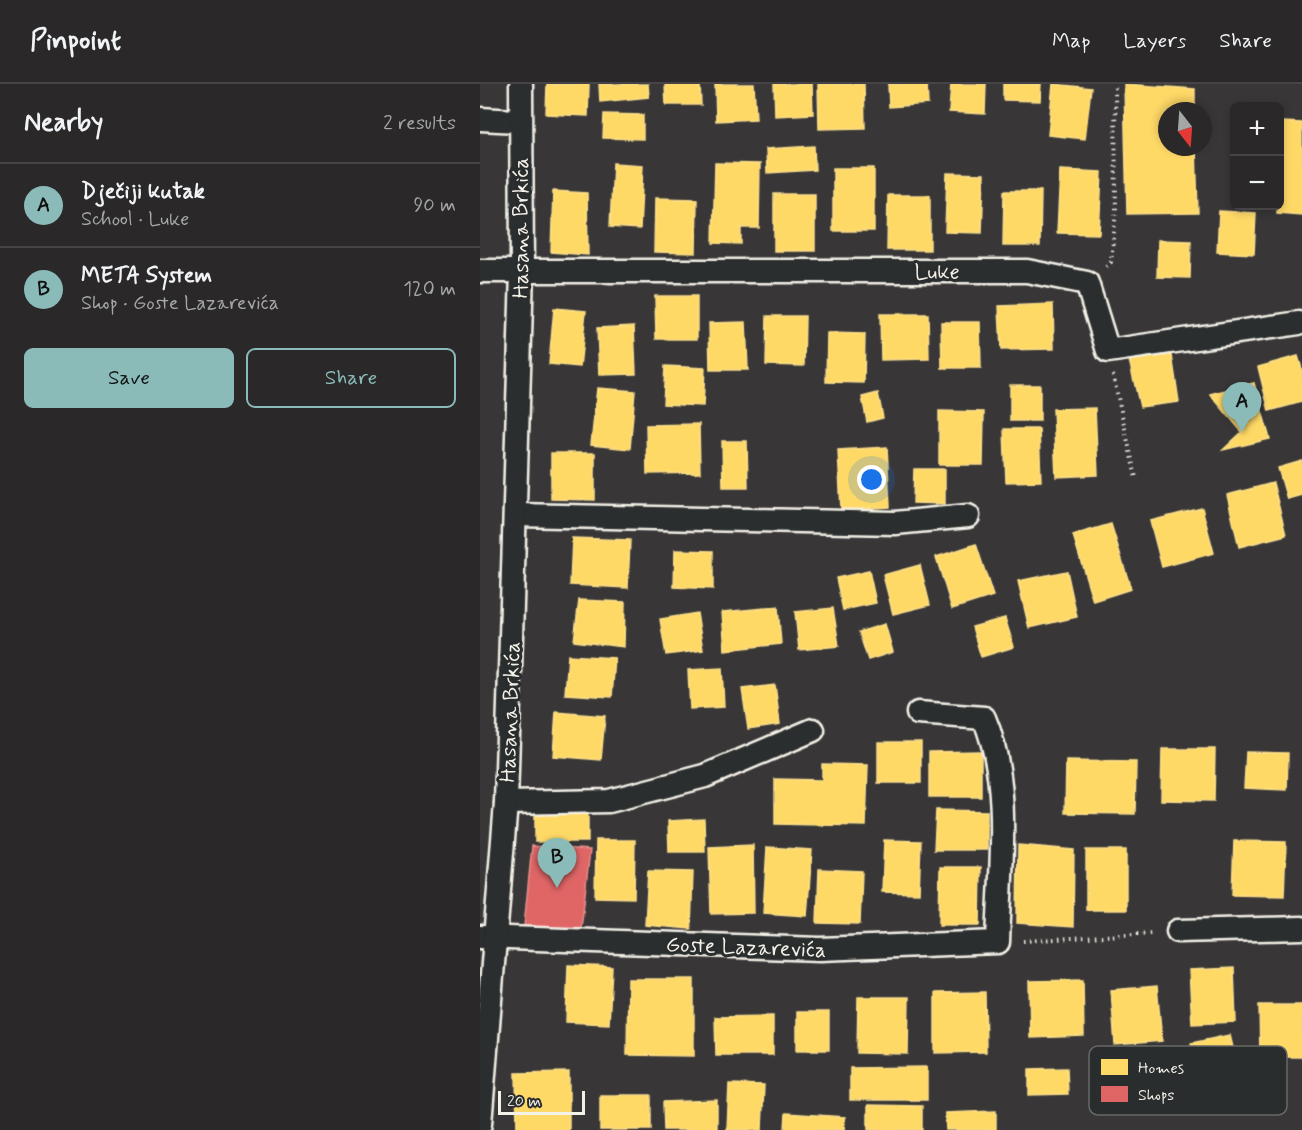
<!DOCTYPE html>
<html lang="en">
<head>
<meta charset="utf-8">
<style>
  body { margin:0; font-family:Mynerve,sans-serif; background:#363435; color:#f1f3f6 }
  .controls { position:absolute; right:18px; top:18px; display:grid; overflow:hidden; border-radius:9px; box-shadow:0 3px 9px #0003 }
  .controls button { width:54px; height:54px; display:grid; place-items:center; padding:0; border:0; border-bottom:2px solid #464446; background:#2a2829; color:#f1f3f6; font:30px sans-serif }
  .compass { position:absolute; left:678px; top:18px; width:54px; height:54px; border-radius:50%; background:#2a2829; box-shadow:0 3px 9px #0003; rotate:163deg }
  .scale { position:absolute; left:18px; bottom:15px; width:87px; box-sizing:border-box; padding-left:6px; border:3px solid #f4f1e8; border-top:0; font-size:16px; line-height:21px; white-space:nowrap; color:#f4f1e8; -webkit-text-stroke:4px #2a2d2e; paint-order:stroke }
  .you { position:absolute; left:392px; top:396px; width:21px; height:21px; margin:-15px; border:4px solid #fff; border-radius:50%; background:#1a73e8; box-shadow:0 0 0 9px #1a73e833 }
  .badge { display:grid; place-items:center; width:39px; height:39px; border-radius:50%; background:#8bbbb9; color:#111; font-size:20px; font-weight:700 }
  .pin { position:absolute; translate:-50% -50px; filter:drop-shadow(0 2px 3px #0008) }
  .pin::after { content:''; position:absolute; top:32px; width:21px; height:18px; background:inherit; clip-path:polygon(0 0,100% 0,50% 100%) }
  .list { margin:0; padding:0; list-style:none }
  h2 { display:flex; justify-content:space-between; align-items:center; height:78px; margin:0; padding:0 24px; font-size:26px }
  h2 small { font-size:20px; font-weight:400; color:#a5a6a8 }
  .list li { display:grid; grid-template-columns:39px 1fr auto; gap:18px; align-items:center; box-sizing:border-box; height:84px; padding:0 24px; border-top:2px solid #464446 }
  .list b { display:block; font-size:22px; white-space:nowrap }
  .list p { margin:0; font-size:20px; white-space:nowrap; color:#a5a6a8 }
  .list em { font-size:20px; font-style:normal; color:#a5a6a8 }
  .actions { display:flex; gap:12px; padding:18px 24px }
  .actions a { flex:1; padding:14px 0; border:2px solid #8bbbb9; border-radius:9px; text-align:center; font-size:21px; color:#8bbbb9 }
  .actions .main { background:#8bbbb9; color:#111 }
  .map { position:relative; flex:none; width:822px; height:1046px; overflow:hidden }
  header { display:flex; align-items:center; gap:36px; box-sizing:border-box; height:84px; padding:0 30px; background:#2a2829; border-bottom:2px solid #464446 }
  header strong { font-size:28px }
  nav { display:flex; gap:33px; margin-inline-start:auto; font-size:21px }
  main { display:flex }
  aside { flex:1; background:#2a2829 }
  .map>svg:first-child { display:block }
  .homes { fill:#ffd966; stroke:#fce08d; stroke-width:1.5 }
  .shops { fill:#e06666; stroke:#e6908d; stroke-width:1.5 }
  .lines { fill:none; stroke-linecap:round; stroke-linejoin:round }
  .minor-casing { stroke:#f4f1e8; stroke-width:27 }
  .path { stroke:#f4f1e8; stroke-width:4; stroke-dasharray:1.5 4.5; stroke-linecap:butt }
  .minor { stroke:#2a2d2e; stroke-width:22 }
  .labels { text-anchor:middle; stroke-width:6; stroke-linejoin:round; paint-order:stroke }
  .street-label { font-size:22px; fill:#f4f1e8; stroke:#2a2d2e }
  .key { fill:#2a2d2e; stroke:#676866; stroke-width:1.5 }
  .key-label { font-size:16px; fill:#f4f1e8 }
</style>
</head>
<body>
<header>
<strong>Pinpoint</strong>
<nav><a>Map</a><a>Layers</a><a>Share</a></nav>
</header>
<main>
<aside>
<h2>Nearby<small>2 results</small></h2>
<ul class="list">
<li><span class="badge">A</span><div><b>Dječiji kutak</b><p>School · Luke</p></div><em>90 m</em></li>
<li><span class="badge">B</span><div><b>META System</b><p>Shop · Goste Lazarevića</p></div><em>120 m</em></li>
</ul>
<div class="actions"><a class="main">Save</a><a>Share</a></div>
</aside>
<div class="map">
<svg width="822" height="1046" viewBox="0 0 822 1046">
  <rect width="100%" height="100%" fill="#383637"/>
  <filter id="ink" filterUnits="userSpaceOnUse"><feTurbulence type="fractalNoise" baseFrequency=".0167" numOctaves="2"/><feDisplacementMap in="SourceGraphic" scale="12" xChannelSelector="R" yChannelSelector="G"/><feConvolveMatrix kernelMatrix="1 2 1 2 8 2 1 2 1" color-interpolation-filters="sRGB"/></filter>
  <g filter="url(#ink)">
    <g class="homes">
      <polygon points="67,0 109,0 108,32 66,30"/>
      <polygon points="119,0 168,0 169,13 120,18"/>
      <polygon points="185,0 220,0 221,21 186,21"/>
      <polygon points="235,0 274,0 276,35 236,37"/>
      <polygon points="294,0 332,0 333,30 295,32"/>
      <polygon points="338,0 384,0 385,44 339,45"/>
      <polygon points="408,0 447,0 448,20 409,23"/>
      <polygon points="471,0 506,0 505,30 469,28"/>
      <polygon points="523,0 561,0 560,17 523,16"/>
      <polygon points="573,0 611,4 605,55 568,51"/>
      <polygon points="644,0 715,5 715,27 687,27 687,63 716,63 718,129 647,130"/>
      <polygon points="124,30 163,31 163,55 123,54"/>
      <polygon points="802,38 822,39 822,131 797,129"/>
      <polygon points="334,62 335,86 287,89 286,65"/>
      <polygon points="133,79 163,81 160,145 130,143"/>
      <polygon points="235,79 280,80 279,144 261,144 261,160 233,159"/>
      <rect x="353" y="84" width="41" height="63"/>
      <polygon points="580,86 622,88 619,150 577,149"/>
      <polygon points="467,89 504,90 502,149 465,148"/>
      <polygon points="73,107 107,109 108,171 71,168"/>
      <polygon points="524,107 561,107 560,162 523,162"/>
      <rect x="294" y="110" width="41" height="57"/>
      <polygon points="408,111 450,111 450,166 407,166"/>
      <polygon points="175,114 217,115 216,169 174,168"/>
      <polygon points="739,127 776,129 774,170 737,168"/>
      <polygon points="678,156 711,157 710,194 677,193"/>
      <polygon points="175,212 217,212 217,255 176,255"/>
      <polygon points="573,220 574,265 521,266 519,222"/>
      <polygon points="74,224 106,227 100,283 69,280"/>
      <polygon points="400,230 448,230 449,275 401,276"/>
      <polygon points="287,232 325,232 324,282 286,281"/>
      <polygon points="266,238 268,286 230,286 229,239"/>
      <polygon points="461,238 500,238 501,284 462,284"/>
      <polygon points="154,242 156,290 119,291 117,244"/>
      <polygon points="347,249 385,250 384,299 346,298"/>
      <polygon points="692,271 699,318 660,323 649,276"/>
      <polygon points="818,272 822,285 822,318 789,327 778,283"/>
      <polygon points="185,282 225,284 223,322 183,320"/>
      <polygon points="774,299 790,355 743,366 762,348 730,310"/>
      <rect x="530" y="301" width="30" height="36"/>
      <polygon points="117,304 155,307 150,365 111,361"/>
      <polygon points="398,309 403,334 387,338 382,313"/>
      <polygon points="615,324 618,391 576,393 573,325"/>
      <polygon points="459,327 504,328 503,381 459,381"/>
      <polygon points="219,340 220,389 167,390 166,341"/>
      <polygon points="524,345 559,345 561,397 526,398"/>
      <polygon points="242,357 267,357 268,403 243,403"/>
      <polygon points="407,363 410,423 361,426 358,366"/>
      <polygon points="71,369 115,369 115,416 71,415"/>
      <polygon points="822,377 822,411 807,415 798,384"/>
      <polygon points="434,385 465,385 465,420 433,419"/>
      <polygon points="793,399 806,451 759,463 747,411"/>
      <polygon points="722,424 734,469 682,483 670,437"/>
      <polygon points="631,440 651,505 613,517 593,451"/>
      <polygon points="92,454 150,456 148,504 90,501"/>
      <polygon points="496,460 513,512 472,525 456,473"/>
      <polygon points="195,466 233,467 233,505 194,503"/>
      <polygon points="440,481 450,521 413,530 403,491"/>
      <polygon points="389,487 396,519 363,526 356,494"/>
      <polygon points="587,487 597,533 549,544 538,497"/>
      <polygon points="99,516 145,518 144,563 94,557"/>
      <polygon points="298,523 301,560 245,566 242,528"/>
      <polygon points="353,524 359,562 319,566 315,528"/>
      <polygon points="217,529 223,566 186,571 180,535"/>
      <polygon points="525,534 534,563 501,573 492,543"/>
      <polygon points="405,540 413,568 388,576 379,548"/>
      <polygon points="88,571 135,574 132,613 85,610"/>
      <polygon points="242,584 244,623 210,625 208,586"/>
      <polygon points="295,601 300,640 268,645 262,605"/>
      <polygon points="76,628 125,632 121,676 73,672"/>
      <rect x="398" y="658" width="43" height="41"/>
      <polygon points="682,665 735,665 734,717 681,716"/>
      <polygon points="501,667 501,713 449,713 449,668"/>
      <polygon points="766,668 808,669 807,706 764,704"/>
      <polygon points="586,677 656,678 655,730 585,729"/>
      <polygon points="342,680 388,681 386,742 295,740 295,695 342,696"/>
      <polygon points="456,726 507,727 507,766 454,766"/>
      <rect x="55" y="729" width="53" height="29"/>
      <polygon points="224,735 225,768 189,768 188,737"/>
      <polygon points="116,756 155,756 154,814 115,813"/>
      <polygon points="404,756 441,757 439,809 402,808"/>
      <polygon points="754,757 806,758 804,812 752,811"/>
      <polygon points="273,761 274,829 231,830 229,763"/>
      <polygon points="538,761 594,766 593,843 537,839"/>
      <polygon points="287,763 332,766 327,832 283,829"/>
      <rect x="606" y="766" width="40" height="60"/>
      <polygon points="460,783 501,783 500,841 459,841"/>
      <polygon points="339,785 382,787 380,840 337,839"/>
      <polygon points="168,787 213,788 211,845 165,841"/>
      <polygon points="88,881 132,883 129,940 86,938"/>
      <polygon points="754,884 756,938 712,940 709,886"/>
      <polygon points="148,895 214,895 214,972 147,971"/>
      <polygon points="603,896 604,952 550,954 549,897"/>
      <polygon points="677,902 682,957 635,961 631,906"/>
      <polygon points="505,908 506,968 455,969 455,909"/>
      <polygon points="378,913 429,913 428,970 377,969"/>
      <polygon points="779,921 822,921 822,973 780,973"/>
      <rect x="317" y="928" width="32" height="38"/>
      <polygon points="293,932 293,971 236,971 235,933"/>
      <polygon points="750,951 759,989 719,998 711,959"/>
      <polygon points="447,983 447,1016 370,1016 370,984"/>
      <polygon points="587,984 588,1010 549,1011 549,985"/>
      <polygon points="89,988 89,1046 37,1046 36,989"/>
      <polygon points="249,1000 284,1001 282,1046 247,1046"/>
      <rect x="120" y="1011" width="51" height="35"/>
      <polygon points="237,1016 237,1046 184,1046 183,1018"/>
      <polygon points="388,1021 442,1022 442,1046 388,1046"/>
      <polygon points="516,1027 516,1046 466,1046 465,1029"/>
      <polygon points="306,1029 365,1033 364,1046 305,1046"/>
    </g>
    <polygon class="shops" points="52,762 110,766 101,845 44,842"/>
    <g class="lines">
      <defs>
        <g id="minor">
          <polyline points="0,35 39,37"/>
          <polyline points="0,187 547,187 607,199 628,267 819,239"/>
          <polyline points="36,431 415,439 488,432"/>
          <polyline points="26,719 129,717 225,692 333,646"/>
          <polyline points="698,847 822,844"/>
          <path d="M 0,853 L 340,865 L 518,858 C 520,788 532,699 504,634 L 438,629"/>
          <polyline points="0,1040 26,719 42,187 41,0"/>
        </g>
      </defs>
      <use href="#minor" class="minor-casing"/>
      <g class="path">
        <polyline points="626,183 631,178 636,127 635,0"/>
        <polyline points="633,291 656,394"/>
        <polyline points="543,857 673,849"/>
      </g>
      <use href="#minor" class="minor"/>
    </g>
  </g>
  <g class="labels">
    <g class="street-label">
      <text transform="translate(40 144) rotate(-90)" y="8">Hasana Brkića</text>
      <text x="457" y="195">Luke</text>
      <text transform="translate(29 628) rotate(-88)" y="8">Hasana Brkića</text>
      <text transform="translate(266 862) rotate(2)" y="8">Goste Lazarevića</text>
    </g>
  </g>
  <rect x="609" y="962" width="198" height="69" rx="9" class="key"/>
  <rect x="621" y="975" width="27" height="16" fill="#ffd966"/>
  <rect x="621" y="1002" width="27" height="16" fill="#e06666"/>
  <g class="key-label">
    <text x="658" y="989">Homes</text>
    <text x="658" y="1016">Shops</text>
  </g>
</svg>
<div class="controls">
<button>+</button>
<button>−</button>
</div>
<svg class="compass" viewBox="-18 -18 36 36"><path d="M0-13l5 13h-10z" fill="#e53935"/><path d="M0 13l5-13h-10z" fill="#a5a6a8"/></svg>
<div class="scale">20 m</div>
<div class="you"></div>
<div class="pin badge" style="left:762px;top:348px">A</div>
<div class="pin badge" style="left:77px;top:804px">B</div>
</div>
</main>
</body>
</html>
